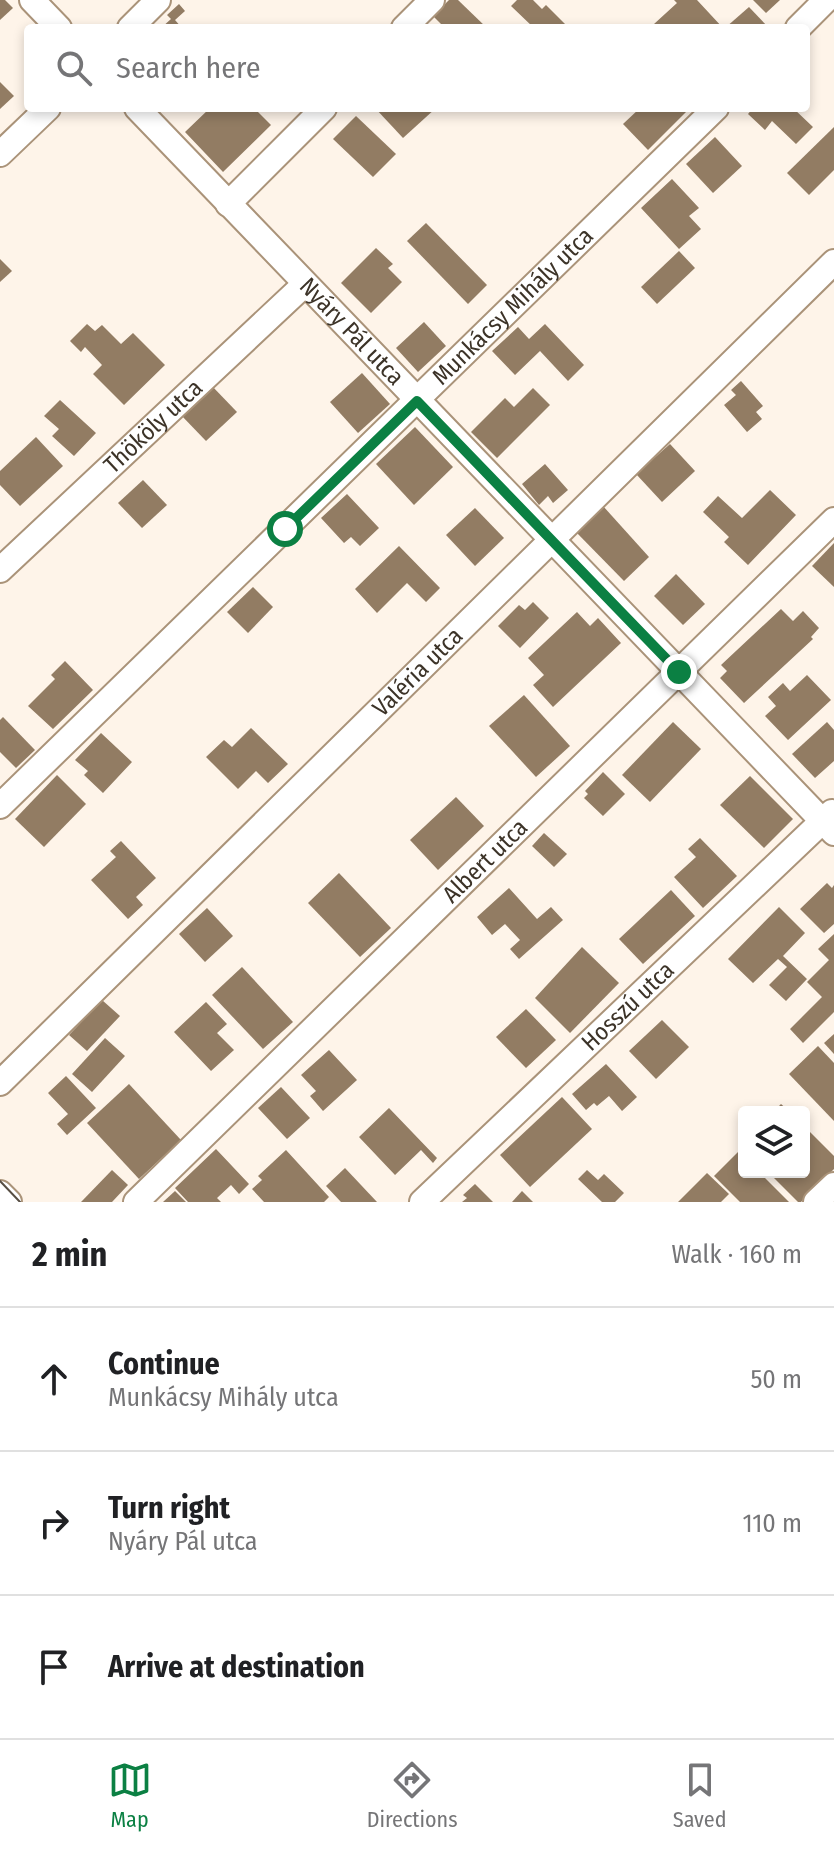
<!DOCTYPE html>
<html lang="en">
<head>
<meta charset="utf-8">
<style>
  body { margin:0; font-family:"Fira Sans Condensed",sans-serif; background:#f2f2f2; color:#202124 }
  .controls { position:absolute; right:24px; bottom:24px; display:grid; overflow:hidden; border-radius:8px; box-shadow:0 4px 12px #0003 }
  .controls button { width:72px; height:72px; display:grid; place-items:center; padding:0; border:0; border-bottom:2px solid #e0e0e0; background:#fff; color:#202124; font:40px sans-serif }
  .stop { position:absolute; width:24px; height:24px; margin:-18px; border:6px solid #0b8043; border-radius:50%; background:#fff }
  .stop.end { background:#0b8043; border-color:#fff; box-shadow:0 2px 8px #0008 }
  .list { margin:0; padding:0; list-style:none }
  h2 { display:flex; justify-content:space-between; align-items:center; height:104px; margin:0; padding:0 32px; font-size:34px }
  h2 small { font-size:26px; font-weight:400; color:#757577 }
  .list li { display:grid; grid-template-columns:52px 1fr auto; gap:24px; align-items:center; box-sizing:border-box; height:144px; padding:0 32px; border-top:2px solid #e0e0e0 }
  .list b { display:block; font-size:30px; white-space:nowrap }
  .list p { margin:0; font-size:26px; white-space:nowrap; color:#757577 }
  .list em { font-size:26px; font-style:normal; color:#757577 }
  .icon { flex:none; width:44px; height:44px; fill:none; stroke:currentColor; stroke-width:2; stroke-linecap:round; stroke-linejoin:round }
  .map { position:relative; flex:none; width:834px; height:1202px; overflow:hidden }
  .search { position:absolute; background:#fff; box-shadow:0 4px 12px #0003; left:24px; right:24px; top:24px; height:88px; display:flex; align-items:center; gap:20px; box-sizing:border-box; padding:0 28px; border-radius:8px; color:#757577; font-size:30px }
  .sheet { height:536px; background:#fff }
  nav { display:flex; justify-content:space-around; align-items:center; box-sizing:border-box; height:112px; border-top:2px solid #e0e0e0; background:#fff; font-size:22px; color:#757577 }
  nav a { display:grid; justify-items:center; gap:4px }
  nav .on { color:#0b8043 }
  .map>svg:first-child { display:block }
  .building { fill:#927c63 }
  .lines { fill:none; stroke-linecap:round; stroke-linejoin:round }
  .minor-casing { stroke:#aa9379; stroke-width:28 }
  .minor { stroke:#fff; stroke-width:24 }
  .tram { stroke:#574e43; stroke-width:2 }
  .route { stroke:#0b8043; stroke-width:10 }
  .labels { text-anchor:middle; stroke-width:6; stroke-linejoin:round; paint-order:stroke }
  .street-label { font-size:24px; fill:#3c3328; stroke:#fff }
</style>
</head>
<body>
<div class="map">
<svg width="834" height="1202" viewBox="0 0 834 1202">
  <rect width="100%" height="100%" fill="#fef4e9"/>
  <g class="building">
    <polygon points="0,0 5,0 13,8 0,20"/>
    <polygon points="449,0 458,0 487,28 445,28 433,16"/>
    <polygon points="517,0 533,0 542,9 546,5 569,28 534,28 511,6"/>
    <polygon points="674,0 697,0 723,28 658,28 654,24 677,3"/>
    <polygon points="753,0 780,0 766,13"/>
    <polygon points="179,4 185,11 175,20 182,28 161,28 171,19 167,15"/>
    <polygon points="749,7 769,28 725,28"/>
    <polygon points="0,82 14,96 0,109"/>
    <polygon points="210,108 221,108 225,112 229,108 254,108 271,125 223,172 185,132"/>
    <polygon points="375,108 436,108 403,138"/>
    <polygon points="640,108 683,108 686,112 648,150 623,124"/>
    <polygon points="753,108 793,108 813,127 796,144 772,121 765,130 748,114"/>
    <polygon points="356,116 396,154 373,177 333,139"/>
    <polygon points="834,127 834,170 809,195 787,173"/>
    <polygon points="715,137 742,166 713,193 686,164"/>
    <polygon points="672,179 699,208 689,216 701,229 679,249 641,208"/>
    <polygon points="426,223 487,285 468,304 407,241"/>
    <polygon points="376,248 393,264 388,268 402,282 371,313 341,283"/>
    <polygon points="679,251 695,268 657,304 641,287"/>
    <polygon points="0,259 12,271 0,282"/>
    <polygon points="424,322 446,346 418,372 396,348"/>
    <polygon points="87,324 95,331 102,325 121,344 133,333 165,365 124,405 93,374 102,365 85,347 81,352 70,341"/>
    <polygon points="545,324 584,365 568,381 540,351 515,375 492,351 518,327 529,339"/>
    <polygon points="362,373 390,404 358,433 330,402"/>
    <polygon points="741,381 763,406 756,412 762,419 747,432 724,405 736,395 731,390"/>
    <polygon points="211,385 237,412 206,441 180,414"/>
    <polygon points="533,388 550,405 497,458 471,432 505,398 514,407"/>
    <polygon points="60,400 96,433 74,456 52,436 59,429 44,416"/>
    <polygon points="415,427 453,467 414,505 376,464"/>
    <polygon points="36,437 63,466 20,506 0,485 0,471"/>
    <polygon points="670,444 695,471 662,502 636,474"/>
    <polygon points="545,464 568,490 553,503 548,496 539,505 522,484"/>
    <polygon points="143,480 167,505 142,528 118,503"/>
    <polygon points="770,490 796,515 748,565 724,542 729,537 703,512 718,496 742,518"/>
    <polygon points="347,494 379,528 360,546 351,537 344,543 321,518"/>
    <polygon points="603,506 649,557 624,581 576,532"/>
    <polygon points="475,508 504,538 475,566 446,535"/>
    <polygon points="834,543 834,587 812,566"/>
    <polygon points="399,546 440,588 426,602 407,583 377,613 355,589"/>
    <polygon points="676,574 705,604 683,625 654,596"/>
    <polygon points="253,587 273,607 248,633 227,612"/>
    <polygon points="533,602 549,618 520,648 498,626 519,605 525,610"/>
    <polygon points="781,609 793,621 803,611 819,628 811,637 813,639 744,703 720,678 727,671 721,665"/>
    <polygon points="577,612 590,626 598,618 621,643 553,707 533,685 544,675 528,658"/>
    <polygon points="65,661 93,690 53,729 28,706 55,679 51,675"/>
    <polygon points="807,675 831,700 788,740 765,716 776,706 768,697 783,683 790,691"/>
    <polygon points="524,695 570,746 536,777 489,726"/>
    <polygon points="3,717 35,750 16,768 0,752 0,720"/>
    <polygon points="673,722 701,749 650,802 622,775"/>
    <polygon points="827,722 834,730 834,761 815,778 792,754"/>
    <polygon points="251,728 288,764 268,783 256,771 238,789 206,757 224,740 232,747"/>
    <polygon points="101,733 132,762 103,793 84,775 88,771 75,760"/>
    <polygon points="603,772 625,794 603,816 584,798 588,794 585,791"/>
    <polygon points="57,775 86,804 44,847 15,819"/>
    <polygon points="750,776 793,819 764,848 720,805"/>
    <polygon points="456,797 484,826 438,870 410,840"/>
    <polygon points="544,833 567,854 554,867 532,846"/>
    <polygon points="700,838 737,876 703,908 674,877 696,857 688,849"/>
    <polygon points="121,841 156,878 136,897 143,905 128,919 91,880 116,857 110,851"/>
    <polygon points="339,873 391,928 360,957 308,903"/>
    <polygon points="827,883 832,888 834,885 834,924 824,933 800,909"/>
    <polygon points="509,888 537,919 551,907 563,920 519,959 510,949 520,940 505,924 492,935 477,917"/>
    <polygon points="671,890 695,916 643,964 619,939"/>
    <polygon points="779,907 805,933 783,956 807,979 786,1001 769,985 787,967 778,959 753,983 728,959"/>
    <polygon points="207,908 233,936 205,962 179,934"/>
    <polygon points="834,934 834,1012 803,1043 790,1029 822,997 807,982 829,960 818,949"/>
    <polygon points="582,947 619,983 570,1033 535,998"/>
    <polygon points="242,967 293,1022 263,1049 212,995"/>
    <polygon points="102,1000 120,1016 87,1051 69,1035"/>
    <polygon points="206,1002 227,1024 217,1033 234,1050 211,1071 174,1032"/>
    <polygon points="526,1009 556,1040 526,1068 496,1037"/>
    <polygon points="662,1020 689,1047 656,1079 629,1051"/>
    <polygon points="834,1034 834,1054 824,1043"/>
    <polygon points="105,1038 125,1056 92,1092 72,1074"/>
    <polygon points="818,1046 834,1063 834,1121 789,1074"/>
    <polygon points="329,1050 357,1080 323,1111 310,1096 316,1091 301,1075"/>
    <polygon points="606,1064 637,1097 622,1111 609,1096 597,1106 594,1103 586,1110 572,1094"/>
    <polygon points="66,1076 96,1108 67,1135 57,1124 68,1114 48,1093"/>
    <polygon points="129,1084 181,1140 139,1179 87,1123"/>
    <polygon points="281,1087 310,1118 287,1139 258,1108"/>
    <polygon points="562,1097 592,1129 530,1187 500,1155"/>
    <polygon points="781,1104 790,1112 773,1112"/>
    <polygon points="389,1108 437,1158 433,1163 421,1150 395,1175 359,1137"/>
    <polygon points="804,1126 834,1156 834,1169 801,1202 798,1202 768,1172 804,1172"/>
    <polygon points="216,1149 249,1184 239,1194 231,1185 217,1198 221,1202 188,1202 175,1188"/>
    <polygon points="286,1150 329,1197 324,1202 264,1202 252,1189 262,1180 258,1176"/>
    <polygon points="738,1152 744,1157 744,1172 759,1172 789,1202 740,1202 714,1176"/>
    <polygon points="345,1168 377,1202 341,1202 326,1186"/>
    <polygon points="112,1170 128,1185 112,1202 81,1202"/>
    <polygon points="587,1170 598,1180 604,1174 624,1193 615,1202 602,1202 578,1179"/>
    <polygon points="707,1173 729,1194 721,1202 678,1202"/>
    <polygon points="475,1184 493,1202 462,1202 467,1198 463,1195"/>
    <polygon points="175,1191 186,1202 163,1202"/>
    <polygon points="522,1191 533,1202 512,1202"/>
  </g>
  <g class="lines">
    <defs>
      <g id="minor">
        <polyline points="32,0 59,28"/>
        <polyline points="130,28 158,0"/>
        <polyline points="404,28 432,0"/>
        <polyline points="798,28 826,0"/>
        <path id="s1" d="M 137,108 L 834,833"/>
        <polyline points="0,154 48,108"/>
        <polyline points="228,204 324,108"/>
        <path id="s2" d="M 0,570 L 305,284"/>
        <path id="s3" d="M 0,806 L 716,108"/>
        <path id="s4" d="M 0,1083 L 834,262"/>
        <polyline points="0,1193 9,1202"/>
        <path id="s5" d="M 136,1202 L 834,520"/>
        <path id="s6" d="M 422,1202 L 832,812"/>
        <polyline points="816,1202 834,1185"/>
      </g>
    </defs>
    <use href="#minor" class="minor-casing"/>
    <use href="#minor" class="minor"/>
    <polyline class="tram" points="0,1181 20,1202"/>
  </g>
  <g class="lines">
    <polyline class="route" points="285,529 417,401 679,672"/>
  </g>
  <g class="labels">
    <g class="street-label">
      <text dy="8" stroke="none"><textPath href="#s3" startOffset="716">Munkácsy Mihály utca</textPath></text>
      <text dy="8" stroke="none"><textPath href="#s1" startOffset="310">Nyáry Pál utca</textPath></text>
      <text dy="8" stroke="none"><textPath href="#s2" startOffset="210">Thököly utca</textPath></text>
      <text dy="8" stroke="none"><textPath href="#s4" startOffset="586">Valéria utca</textPath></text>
      <text dy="8" stroke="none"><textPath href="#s5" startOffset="488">Albert utca</textPath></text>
      <text dy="8" stroke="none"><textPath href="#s6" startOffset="284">Hosszú utca</textPath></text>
    </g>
  </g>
</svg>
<div class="controls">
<button><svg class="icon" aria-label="layers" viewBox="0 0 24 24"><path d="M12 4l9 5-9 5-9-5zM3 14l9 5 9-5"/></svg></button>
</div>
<div class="stop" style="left:285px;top:529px"></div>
<div class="stop end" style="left:679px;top:672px"></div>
<div class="search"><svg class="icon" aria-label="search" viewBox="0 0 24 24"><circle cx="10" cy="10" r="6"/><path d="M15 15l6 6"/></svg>Search here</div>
</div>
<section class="sheet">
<h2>2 min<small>Walk · 160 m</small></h2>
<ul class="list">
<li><svg class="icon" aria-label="ahead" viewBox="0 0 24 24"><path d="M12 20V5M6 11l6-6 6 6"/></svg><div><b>Continue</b><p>Munkácsy Mihály utca</p></div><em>50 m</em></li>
<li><svg class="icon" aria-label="right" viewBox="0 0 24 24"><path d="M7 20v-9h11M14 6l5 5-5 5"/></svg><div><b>Turn right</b><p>Nyáry Pál utca</p></div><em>110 m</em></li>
<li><svg class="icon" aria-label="arrive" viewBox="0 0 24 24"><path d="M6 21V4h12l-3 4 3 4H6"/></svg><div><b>Arrive at destination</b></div></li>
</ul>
</section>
<nav>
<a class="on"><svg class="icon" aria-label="map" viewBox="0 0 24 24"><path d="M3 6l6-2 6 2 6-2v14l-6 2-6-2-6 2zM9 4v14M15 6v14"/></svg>Map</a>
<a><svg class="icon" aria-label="directions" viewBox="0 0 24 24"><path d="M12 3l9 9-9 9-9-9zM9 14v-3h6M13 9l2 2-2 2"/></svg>Directions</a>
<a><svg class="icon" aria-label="saved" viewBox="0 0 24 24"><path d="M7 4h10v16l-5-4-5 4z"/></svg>Saved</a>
</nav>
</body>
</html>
